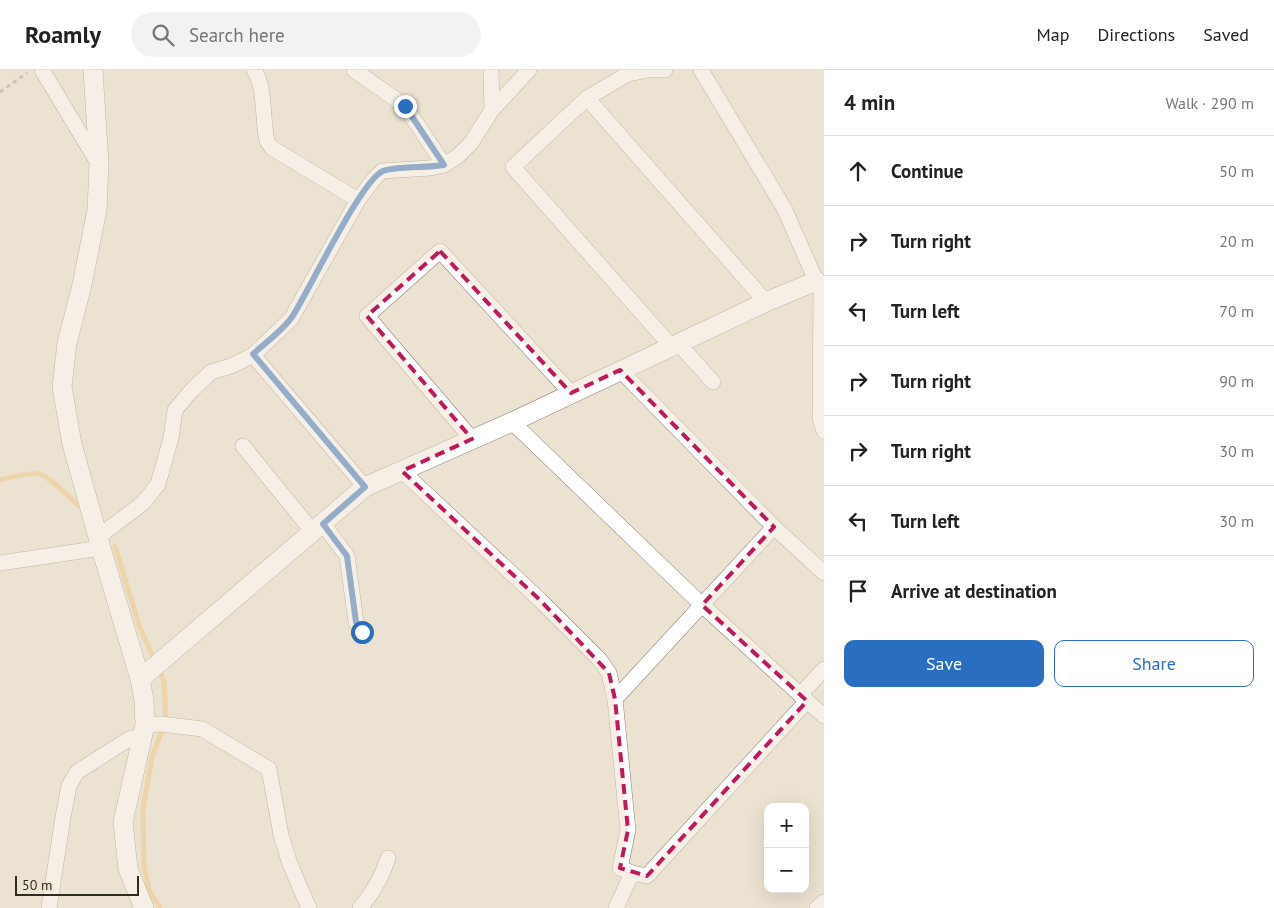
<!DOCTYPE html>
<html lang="en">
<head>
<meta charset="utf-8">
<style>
  body { margin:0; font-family:"PT Sans",sans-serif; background:#f2f2f2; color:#222 }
  .controls { position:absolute; right:15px; bottom:15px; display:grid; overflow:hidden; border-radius:10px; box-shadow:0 5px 20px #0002 }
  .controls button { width:45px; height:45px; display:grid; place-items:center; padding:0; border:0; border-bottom:1px solid #e0e0e0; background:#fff; color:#222; font:25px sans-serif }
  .scale { position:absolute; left:15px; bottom:12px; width:124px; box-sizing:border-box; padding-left:5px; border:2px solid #2e2a24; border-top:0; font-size:14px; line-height:18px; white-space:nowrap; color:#2e2a24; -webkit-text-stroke:4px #ece2d1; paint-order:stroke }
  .stop { position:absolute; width:15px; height:15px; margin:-11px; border:4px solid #2a6ebf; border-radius:50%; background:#fff }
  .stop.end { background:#2a6ebf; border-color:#fff; box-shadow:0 1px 5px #0008 }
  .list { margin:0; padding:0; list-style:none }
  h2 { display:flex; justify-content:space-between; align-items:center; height:65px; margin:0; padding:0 20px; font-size:21px }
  h2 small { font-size:16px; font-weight:400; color:#767676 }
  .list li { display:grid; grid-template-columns:32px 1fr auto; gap:15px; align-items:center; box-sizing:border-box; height:70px; padding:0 20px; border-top:1px solid #e0e0e0 }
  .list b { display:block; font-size:19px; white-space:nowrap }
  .list em { font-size:16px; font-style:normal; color:#767676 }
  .actions { display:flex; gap:10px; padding:15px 20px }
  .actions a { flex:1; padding:11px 0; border:1px solid #2a6ebf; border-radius:10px; text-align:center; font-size:18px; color:#2a6ebf }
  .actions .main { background:#2a6ebf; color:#fff }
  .icon { flex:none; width:28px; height:28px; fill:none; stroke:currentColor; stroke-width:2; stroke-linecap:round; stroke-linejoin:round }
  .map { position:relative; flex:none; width:824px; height:838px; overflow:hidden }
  header { display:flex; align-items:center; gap:30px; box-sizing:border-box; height:70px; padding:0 25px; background:#fff; border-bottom:1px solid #e0e0e0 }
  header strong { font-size:24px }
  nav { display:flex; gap:28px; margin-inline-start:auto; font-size:18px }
  .search { width:350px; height:45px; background:#f2f2f2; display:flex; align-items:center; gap:12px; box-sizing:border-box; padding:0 18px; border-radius:28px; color:#767676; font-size:19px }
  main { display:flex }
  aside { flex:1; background:#fff }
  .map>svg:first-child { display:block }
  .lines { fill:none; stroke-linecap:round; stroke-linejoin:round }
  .stream { stroke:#efc378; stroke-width:5 }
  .minor-casing { stroke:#8c8374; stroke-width:16 }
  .tertiary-casing { stroke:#8c8374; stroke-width:20 }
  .path { stroke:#a59d90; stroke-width:3; stroke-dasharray:4 4; stroke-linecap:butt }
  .minor { stroke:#fff; stroke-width:15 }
  .tertiary { stroke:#fff; stroke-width:19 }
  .route { stroke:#2a6ebf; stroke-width:6 }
  .marked { fill:none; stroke:#c2185b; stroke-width:4; stroke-dasharray:10 6; stroke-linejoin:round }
</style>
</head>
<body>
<header>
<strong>Roamly</strong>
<div class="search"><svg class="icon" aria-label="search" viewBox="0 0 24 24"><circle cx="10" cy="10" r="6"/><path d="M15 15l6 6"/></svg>Search here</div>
<nav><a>Map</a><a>Directions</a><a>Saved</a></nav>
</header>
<main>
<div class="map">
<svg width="824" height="838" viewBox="0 0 824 838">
  <rect width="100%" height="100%" fill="#ece2d1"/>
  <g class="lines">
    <g class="stream">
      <path d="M 0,410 C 8,408 31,402 39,404 C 49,406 70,428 79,436"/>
      <polyline points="115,476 140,558 155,591"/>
      <polyline points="158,599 164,611 166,650 152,687 143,739 144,795 149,820 160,838"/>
    </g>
    <defs>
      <g id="minor">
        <polyline points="42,0 98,93"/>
        <path d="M 254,0 C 266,18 262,50 267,71 L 272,78 L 358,130"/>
        <polyline points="354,0 405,36 444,95"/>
        <polyline points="665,0 648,0 628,4 587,28 513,97 671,276"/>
        <polyline points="701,0 784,138 821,222 824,221"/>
        <polyline points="587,28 766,232"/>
        <polyline points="492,40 529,0"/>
        <polyline points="821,222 820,348 824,361"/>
        <polyline points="678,273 713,312"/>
        <polyline points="620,300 774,457 824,503"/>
        <polyline points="472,369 367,246 440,181 571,323"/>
        <polyline points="243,376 313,462"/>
        <polyline points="402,401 540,530 600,590 609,603 615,629 628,760 620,798 632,803 647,806 807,631 702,535 512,352"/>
        <polyline points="365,417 253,285 291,249 358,130 374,109 382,101 430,98 444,95 458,86 471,73 492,40 491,0"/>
        <polyline points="323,454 347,486 356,552 362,562"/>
        <polyline points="98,467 143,433 158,414 171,368 175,340 192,320 211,302 231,296 253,285"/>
        <polyline points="0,493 101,478"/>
        <polyline points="800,625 824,599"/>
        <polyline points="615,629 774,457"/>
        <polyline points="807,631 824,646"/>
        <polyline points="145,655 161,654 202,659 269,699 281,765 290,794 309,838"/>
        <polyline points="49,838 63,747 69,716 77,702 129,669 142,666"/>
        <path d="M 360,838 C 373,823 382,807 388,788"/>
        <polyline points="616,838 632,803"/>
        <polyline points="817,838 824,832"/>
      </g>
      <g id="tertiary">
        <polyline points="93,0 99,94 97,140 82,215 67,273 62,317 72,374 101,478 140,609 144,630 145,655 123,752 128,799 144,838"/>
        <polyline points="140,609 365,417 512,352 766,232 816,211"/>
      </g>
    </defs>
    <use href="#minor" class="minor-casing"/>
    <use href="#tertiary" class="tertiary-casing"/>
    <polyline class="path" points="0,22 27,3"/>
    <use href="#minor" class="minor"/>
    <use href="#tertiary" class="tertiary"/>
  </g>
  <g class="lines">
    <path class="route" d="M 362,562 L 356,552 L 347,486 L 323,454 L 365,417 L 253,284 C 264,274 283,260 292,247 C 309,221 361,110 383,101 C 396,96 427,98 444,95 L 405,36"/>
  </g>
  <path d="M0 0H824V838H0ZM 440,181 L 571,323 L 620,300 L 774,457 L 702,535 L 807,631 L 647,806 L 620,798 L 628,760 L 615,629 L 609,603 L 540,530 L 402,401 L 472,369 L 367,246 Z" fill="#ece2d1" fill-opacity=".55" fill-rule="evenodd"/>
  <path class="marked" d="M 440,181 L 571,323 L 620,300 L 774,457 L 702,535 L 807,631 L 647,806 L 620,798 L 628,760 L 615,629 L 609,603 L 540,530 L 402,401 L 472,369 L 367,246 Z"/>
</svg>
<div class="controls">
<button>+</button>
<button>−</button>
</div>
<div class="scale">50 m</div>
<div class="stop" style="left:362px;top:562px"></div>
<div class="stop end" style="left:405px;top:36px"></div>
</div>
<aside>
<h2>4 min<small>Walk · 290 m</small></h2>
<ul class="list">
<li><svg class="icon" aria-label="ahead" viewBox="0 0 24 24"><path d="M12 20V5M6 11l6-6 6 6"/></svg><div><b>Continue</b></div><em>50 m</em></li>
<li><svg class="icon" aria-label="right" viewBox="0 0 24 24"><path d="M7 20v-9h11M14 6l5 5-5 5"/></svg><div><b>Turn right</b></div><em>20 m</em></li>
<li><svg class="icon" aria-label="left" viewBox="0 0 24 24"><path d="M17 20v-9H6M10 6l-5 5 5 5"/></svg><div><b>Turn left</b></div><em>70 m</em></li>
<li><svg class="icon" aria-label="right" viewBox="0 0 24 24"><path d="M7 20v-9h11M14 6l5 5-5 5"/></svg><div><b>Turn right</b></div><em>90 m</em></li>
<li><svg class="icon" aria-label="right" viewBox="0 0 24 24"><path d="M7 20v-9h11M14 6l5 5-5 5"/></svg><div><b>Turn right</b></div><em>30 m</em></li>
<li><svg class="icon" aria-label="left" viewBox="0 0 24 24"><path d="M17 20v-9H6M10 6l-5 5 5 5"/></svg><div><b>Turn left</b></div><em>30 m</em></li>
<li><svg class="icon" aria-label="arrive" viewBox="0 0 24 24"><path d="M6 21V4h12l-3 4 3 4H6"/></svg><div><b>Arrive at destination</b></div></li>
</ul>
<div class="actions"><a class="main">Save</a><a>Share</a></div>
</aside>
</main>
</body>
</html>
